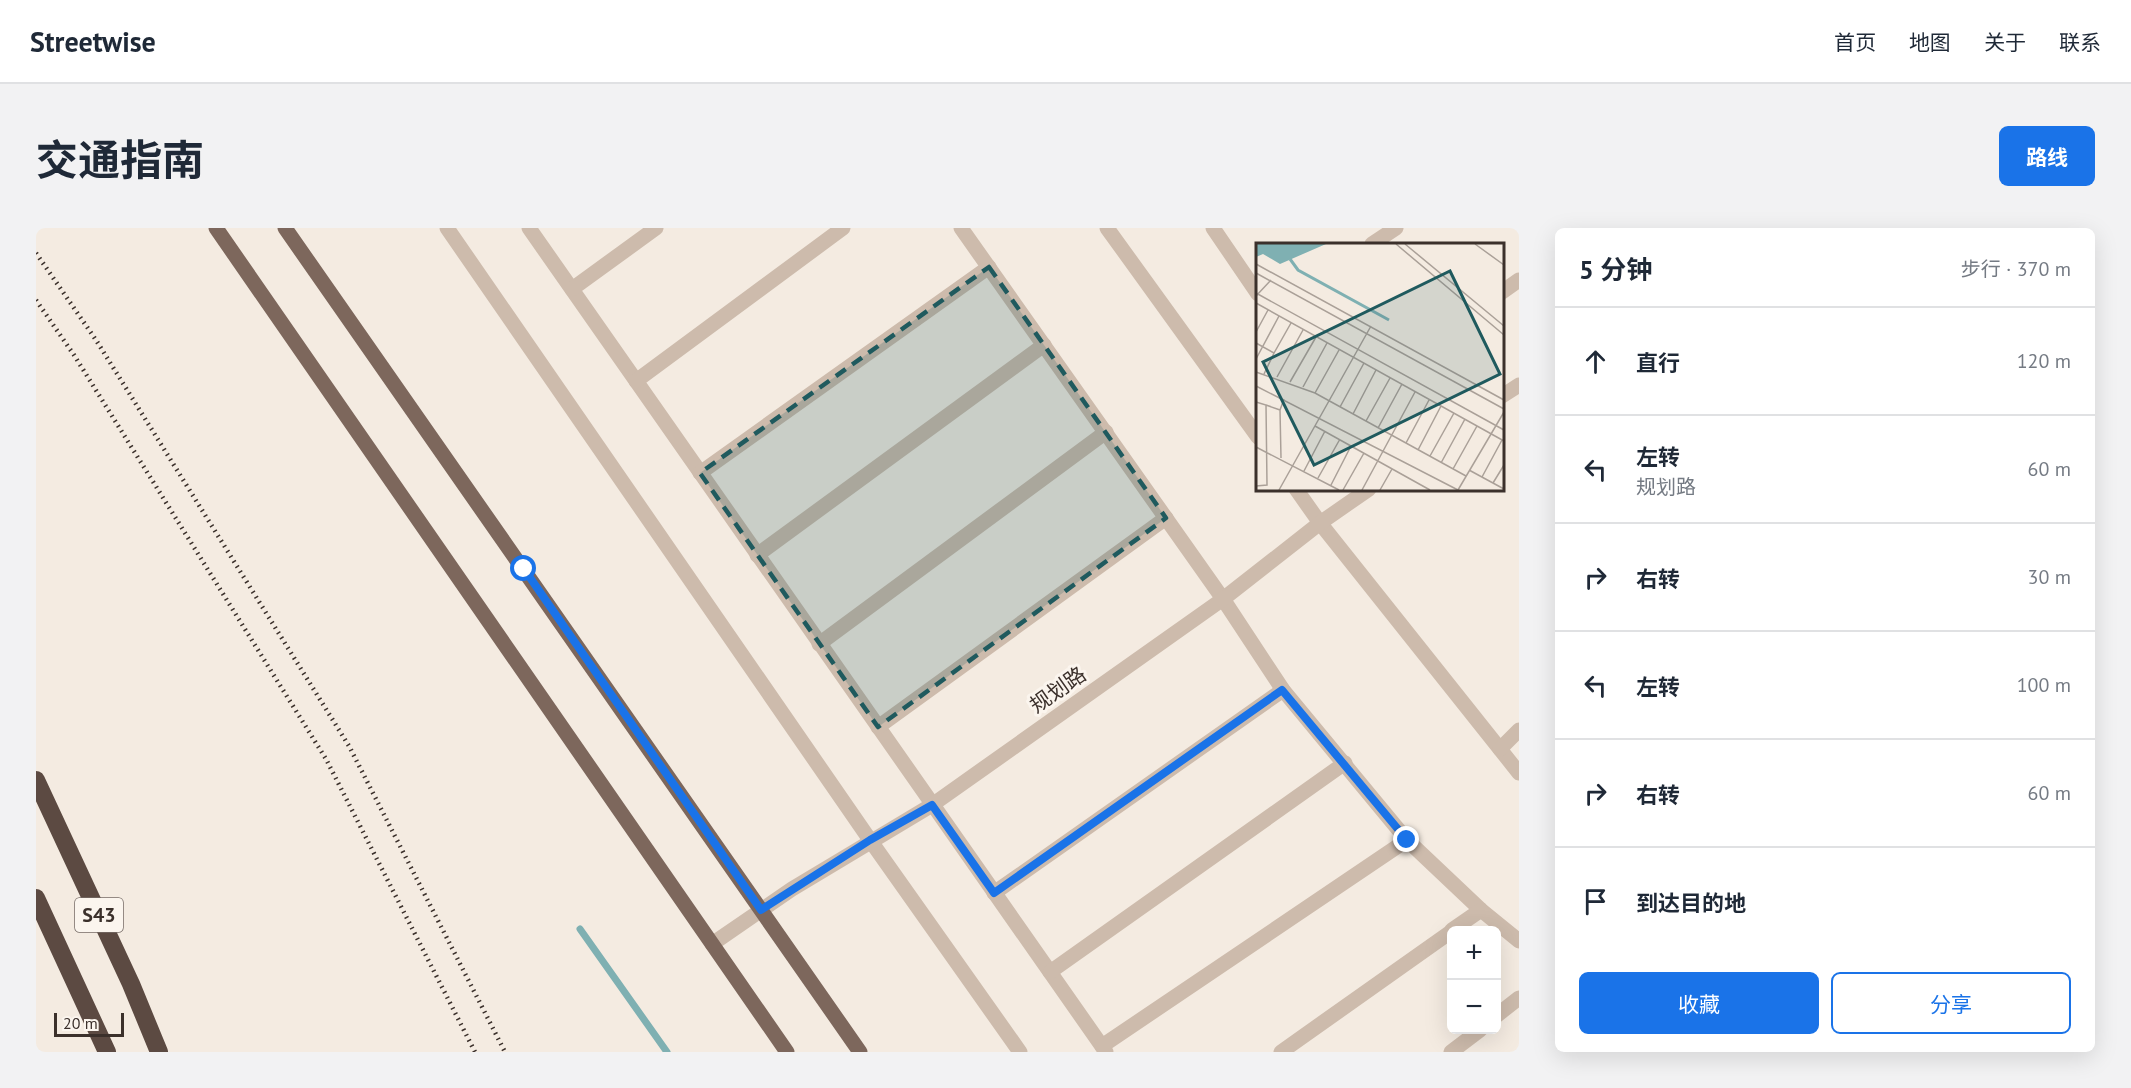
<!DOCTYPE html>
<html lang="zh">
<head>
<meta charset="utf-8">
<style>
  body { margin:0; font-family:"PT Sans","Noto Sans SC",sans-serif; background:#f2f2f3; color:#1f2937 }
  .controls { position:absolute; right:18px; bottom:18px; display:grid; overflow:hidden; border-radius:9px; box-shadow:0 6px 24px #0002 }
  .controls button { width:54px; height:54px; display:grid; place-items:center; padding:0; border:0; border-bottom:2px solid #e0e1e3; background:#fff; color:#1f2937; font:30px sans-serif }
  .scale { position:absolute; left:18px; bottom:15px; width:70px; box-sizing:border-box; padding-left:6px; border:3px solid #3b302b; border-top:0; font-size:16px; line-height:21px; white-space:nowrap; color:#3b302b; -webkit-text-stroke:4px #fbf5ee; paint-order:stroke }
  .stop { position:absolute; width:18px; height:18px; margin:-14px; border:4px solid #1a73e8; border-radius:50%; background:#fff }
  .stop.end { background:#1a73e8; border-color:#fff; box-shadow:0 2px 6px #0008 }
  .list { margin:0; padding:0; list-style:none }
  h2 { display:flex; justify-content:space-between; align-items:center; height:78px; margin:0; padding:0 24px; font-size:26px }
  h2 small { font-size:20px; font-weight:400; color:#747a83 }
  .list li { display:grid; grid-template-columns:39px 1fr auto; gap:18px; align-items:center; box-sizing:border-box; height:108px; padding:0 24px; border-top:2px solid #e0e1e3 }
  .list b { display:block; font-size:22px; white-space:nowrap }
  .list p { margin:0; font-size:20px; white-space:nowrap; color:#747a83 }
  .list em { font-size:20px; font-style:normal; color:#747a83 }
  .actions { display:flex; gap:12px; padding:18px 24px }
  .actions a { flex:1; padding:14px 0; border:2px solid #1a73e8; border-radius:9px; text-align:center; font-size:21px; color:#1a73e8 }
  .actions .main { background:#1a73e8; color:#fff }
  .icon { flex:none; width:33px; height:33px; fill:none; stroke:currentColor; stroke-width:2; stroke-linecap:round; stroke-linejoin:round }
  .map { position:relative; flex:none; width:1483px; height:824px; overflow:hidden; border-radius:9px }
  header { display:flex; align-items:center; gap:36px; box-sizing:border-box; height:84px; padding:0 30px; background:#fff; border-bottom:2px solid #e0e1e3 }
  header strong { font-size:28px }
  nav { display:flex; gap:33px; margin-inline-start:auto; font-size:21px }
  .intro { display:flex; align-items:center; justify-content:space-between; box-sizing:border-box; height:144px; padding:0 36px }
  h1 { margin:0; font-size:42px }
  .button { padding:15px 27px; border-radius:9px; background:#1a73e8; color:#fff; font-size:21px; font-weight:700 }
  main { display:flex; gap:36px; padding:0 36px }
  aside { flex:1; background:#fff; border-radius:9px; box-shadow:0 6px 24px #0002 }
  .map>svg:first-child { display:block }
  .lines { fill:none; stroke-linecap:round; stroke-linejoin:round }
  .stream { stroke:#7fb0b2; stroke-width:7 }
  .minor { stroke:#cdbbac; stroke-width:15 }
  .major { stroke:#7d675c; stroke-width:15 }
  .highway { stroke:#5c4a42; stroke-width:18 }
  .rail { stroke:#3b302b; stroke-width:4.5; stroke-dasharray:1.5 4.5; stroke-linecap:butt }
  .route { stroke:#1a73e8; stroke-width:8 }
  .marked { fill:#1f5a5e; fill-opacity:0.2; stroke:#1f5a5e; stroke-width:4.5; stroke-dasharray:12 8; stroke-linejoin:round }
  .labels { text-anchor:middle; stroke-width:6; stroke-linejoin:round; paint-order:stroke }
  .shield { fill:#fbf5ee; stroke:#756b66; stroke-width:1.5 }
  .shield-label { font-size:20px; font-weight:bold; fill:#3b302b }
  .street-label { font-size:21px; fill:#3b302b; stroke:#fbf5ee }
  .inset-river { fill:none; stroke:#7fb0b2; stroke-width:3 }
  .inset-road { fill:none; stroke:#aaa098; stroke-width:1.5 }
  .view { fill:#1f5a5e; fill-opacity:0.15; stroke:#1f5a5e; stroke-width:3 }
  .inset-edge { fill:none; stroke:#3b302b; stroke-width:3 }
</style>
</head>
<body>
<header>
<strong>Streetwise</strong>
<nav><a>首页</a><a>地图</a><a>关于</a><a>联系</a></nav>
</header>
<div class="intro"><h1>交通指南</h1><a class="button">路线</a></div>
<main>
<div class="map">
<svg width="1483" height="824" viewBox="0 0 1483 824">
  <rect width="100%" height="100%" fill="#f4ebe1"/>
  <g class="lines">
    <polyline class="stream" points="544,701 631,824"/>
    <g class="minor">
      <polyline points="411,0 834,612 984,824"/>
      <polyline points="493,0 1070,824"/>
      <polyline points="925,0 1187,371 1247,462 1371,612 1445,682 1483,713"/>
      <polyline points="1071,0 1222,209"/>
      <polyline points="1177,0 1222,66"/>
      <polyline points="1336,16 1360,0"/>
      <polyline points="536,61 620,0"/>
      <polyline points="1466,64 1483,52"/>
      <polyline points="600,153 807,0"/>
      <polyline points="1466,168 1483,157"/>
      <polyline points="664,245 953,39"/>
      <polyline points="1260,261 1284,295 1483,545"/>
      <polyline points="721,327 1008,117"/>
      <polyline points="783,416 1070,204"/>
      <polyline points="842,499 1130,290"/>
      <polyline points="1464,521 1483,502"/>
      <polyline points="958,665 1247,462"/>
      <polyline points="1416,702 1445,682"/>
      <polyline points="676,716 756,661 896,577 1187,371 1284,295 1333,261"/>
      <polyline points="1014,744 1309,535"/>
      <polyline points="1460,788 1483,770"/>
      <polyline points="1066,818 1371,612"/>
      <polyline points="1245,824 1416,703"/>
      <polyline points="1415,824 1444,802"/>
    </g>
    <g class="major">
      <polyline points="180,0 751,824"/>
      <polyline points="249,0 824,824"/>
    </g>
    <g class="highway">
      <polyline points="0,552 95,756 123,824"/>
      <polyline points="0,670 71,824"/>
    </g>
    <g class="rail">
      <polyline points="0,25 60,112 313,518 469,824"/>
      <polyline points="0,72 38,127 290,531 439,824"/>
    </g>
  </g>
  <g class="lines">
    <polyline class="route" points="488,341 725,682 834,612 896,577 958,665 1246,462 1371,612"/>
  </g>
  <path class="marked" d="M 953,39 L 1130,290 L 842,499 L 664,245 Z"/>
  <g class="labels">
    <rect class="shield" x="39" y="670" width="48" height="34" rx="4.5"/>
    <g class="shield-label">
      <text x="63" y="694">S43</text>
    </g>
    <g class="street-label">
      <text transform="translate(1022 462) rotate(-35)" y="7">规划路</text>
    </g>
  </g>
  <g transform="translate(1220 15)">
    <rect width="248" height="248" fill="#f4ebe1"/>
    <path d="M 0,1 L 70,1 L 24,21 L 7,11 L 0,14 Z" fill="#7fb0b2"/>
    <path class="inset-river" d="M 34,16 L 42,27 L 133,77"/>
    <path class="inset-road" d="M 140,1 L 248,92M 149,1 L 248,83M 219,1 L 248,22M 0,21 L 248,157M 0,30 L 248,166M 0,50 L 248,187M 0,53 L 15,37M 0,60 L 248,198M 0,89 L 12,67M 0,100 L 18,110 L 35,80M 0,116 L 23,73M 0,129 L 59,150 L 210,233M 8,131 L 18,110M 21,134 L 47,87M 34,139 L 60,94M 0,143 L 202,247M 47,144 L 71,100M 59,150 L 83,107M 0,159 L 10,162 L 11,242 L 0,243M 10,162 L 24,167 L 28,156M 84,164 L 108,120M 24,167 L 25,215M 97,171 L 120,127M 110,178 L 134,135M 59,183 L 174,247M 122,185 L 146,141M 150,200 L 173,157M 0,204 L 83,247M 162,207 L 185,163M 174,213 L 198,170M 185,220 L 209,176M 197,226 L 221,183M 213,227 L 248,246M 48,228 L 69,188M 226,234 L 246,197M 62,235 L 84,196M 237,240 L 248,222M 75,242 L 95,203M 23,247 L 115,83M 87,247 L 108,210M 106,247 L 159,149M 124,247 L 136,226M 202,247 L 248,169"/>
    <path class="view" d="M 194,28 L 244,131 L 58,222 L 7,119 Z"/>
    <rect width="248" height="248" class="inset-edge"/>
  </g>
</svg>
<div class="controls">
<button>+</button>
<button>−</button>
</div>
<div class="scale">20 m</div>
<div class="stop" style="left:488px;top:341px"></div>
<div class="stop end" style="left:1371px;top:612px"></div>
</div>
<aside>
<h2>5 分钟<small>步行 · 370 m</small></h2>
<ul class="list">
<li><svg class="icon" aria-label="ahead" viewBox="0 0 24 24"><path d="M12 20V5M6 11l6-6 6 6"/></svg><div><b>直行</b></div><em>120 m</em></li>
<li><svg class="icon" aria-label="left" viewBox="0 0 24 24"><path d="M17 20v-9H6M10 6l-5 5 5 5"/></svg><div><b>左转</b><p>规划路</p></div><em>60 m</em></li>
<li><svg class="icon" aria-label="right" viewBox="0 0 24 24"><path d="M7 20v-9h11M14 6l5 5-5 5"/></svg><div><b>右转</b></div><em>30 m</em></li>
<li><svg class="icon" aria-label="left" viewBox="0 0 24 24"><path d="M17 20v-9H6M10 6l-5 5 5 5"/></svg><div><b>左转</b></div><em>100 m</em></li>
<li><svg class="icon" aria-label="right" viewBox="0 0 24 24"><path d="M7 20v-9h11M14 6l5 5-5 5"/></svg><div><b>右转</b></div><em>60 m</em></li>
<li><svg class="icon" aria-label="arrive" viewBox="0 0 24 24"><path d="M6 21V4h12l-3 4 3 4H6"/></svg><div><b>到达目的地</b></div></li>
</ul>
<div class="actions"><a class="main">收藏</a><a>分享</a></div>
</aside>
</main>
</body>
</html>
